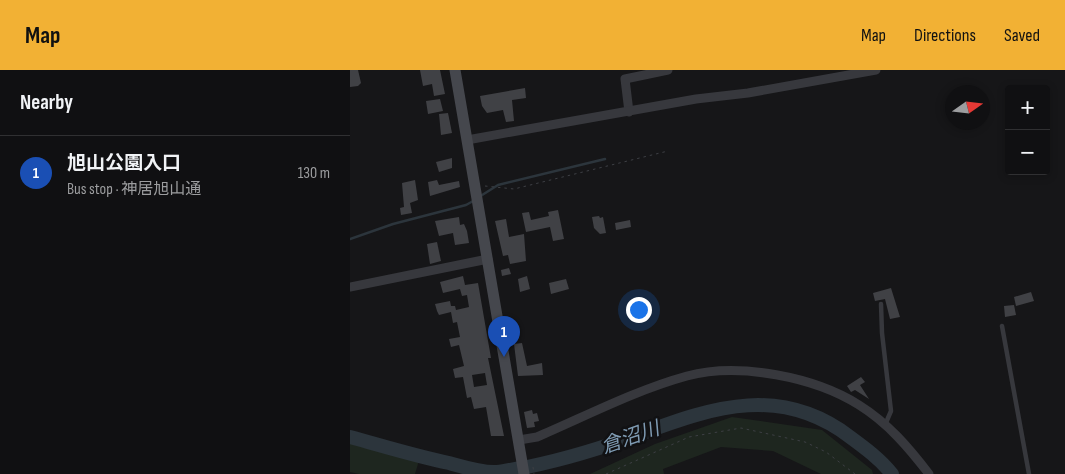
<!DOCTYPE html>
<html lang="en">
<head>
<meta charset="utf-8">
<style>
  body { margin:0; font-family:"Sofia Sans Condensed","Noto Sans JP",sans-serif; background:#19191b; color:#f1f3f6 }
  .controls { position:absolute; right:15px; top:15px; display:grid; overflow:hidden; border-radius:5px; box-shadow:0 2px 8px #0003 }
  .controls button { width:45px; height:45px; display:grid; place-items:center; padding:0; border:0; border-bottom:1px solid #303032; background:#101012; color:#f1f3f6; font:25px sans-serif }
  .compass { position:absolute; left:595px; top:15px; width:45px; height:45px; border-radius:50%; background:#101012; box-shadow:0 2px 8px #0003; rotate:76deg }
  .you { position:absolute; left:288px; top:239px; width:18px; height:18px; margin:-12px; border:4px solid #fff; border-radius:50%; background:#1a73e8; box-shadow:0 0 0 8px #1a73e833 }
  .badge { display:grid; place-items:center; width:32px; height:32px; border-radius:50%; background:#f2b134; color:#fff; font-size:16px; font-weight:700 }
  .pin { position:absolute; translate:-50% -41px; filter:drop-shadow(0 1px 2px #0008) }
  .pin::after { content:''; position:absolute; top:26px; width:18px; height:15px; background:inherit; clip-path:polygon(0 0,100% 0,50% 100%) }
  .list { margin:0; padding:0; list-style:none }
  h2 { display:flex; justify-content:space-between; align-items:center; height:65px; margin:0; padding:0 20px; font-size:21px }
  h2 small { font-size:16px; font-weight:400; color:#9c9d9f }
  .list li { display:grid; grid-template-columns:32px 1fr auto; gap:15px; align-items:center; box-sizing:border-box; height:75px; padding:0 20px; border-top:1px solid #303032 }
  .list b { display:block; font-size:19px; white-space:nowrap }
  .list p { margin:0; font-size:16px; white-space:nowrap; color:#9c9d9f }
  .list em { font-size:16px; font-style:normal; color:#9c9d9f }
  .map { position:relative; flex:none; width:715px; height:404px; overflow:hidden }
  header { display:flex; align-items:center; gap:30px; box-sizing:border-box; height:70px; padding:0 25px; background:#f2b134; color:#111 }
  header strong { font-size:24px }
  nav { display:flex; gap:28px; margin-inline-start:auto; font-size:18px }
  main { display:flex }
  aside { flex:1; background:#101012 }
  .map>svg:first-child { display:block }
  .green { fill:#1e261f }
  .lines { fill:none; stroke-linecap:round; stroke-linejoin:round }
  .stream { stroke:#2c353c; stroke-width:2.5 }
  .river { stroke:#2c353c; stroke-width:14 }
  .building { fill:#404145; fill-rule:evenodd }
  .path { stroke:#3d3f44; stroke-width:1; stroke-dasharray:2.5 4; stroke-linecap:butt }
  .lane { stroke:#37383d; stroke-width:4.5 }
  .street { stroke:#37383d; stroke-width:9 }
  .secondary { stroke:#45474d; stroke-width:11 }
  .labels { text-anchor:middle; stroke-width:5; stroke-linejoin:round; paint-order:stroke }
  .water-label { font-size:20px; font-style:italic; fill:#7f9bb3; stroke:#111113 }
</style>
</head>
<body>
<header>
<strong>Map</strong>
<nav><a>Map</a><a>Directions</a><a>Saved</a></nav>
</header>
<main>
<aside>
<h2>Nearby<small></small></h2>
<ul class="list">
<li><span class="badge" style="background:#1a4fb4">1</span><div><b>旭山公園入口</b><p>Bus stop · 神居旭山通</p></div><em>130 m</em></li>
</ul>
</aside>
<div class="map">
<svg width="715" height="404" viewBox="0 0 715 404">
  <rect width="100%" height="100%" fill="#161618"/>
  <g class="green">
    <polygon points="382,347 472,360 522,400 523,404 471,404 423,381 371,377 313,399 314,404 240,404 305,374"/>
    <polygon points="0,367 70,387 65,404 9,404 0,402"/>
  </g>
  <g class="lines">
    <g class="stream">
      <polyline points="129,127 148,115 255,89"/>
      <polyline points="0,169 43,154 116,135 125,130"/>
    </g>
    <path class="river" d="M 0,367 C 33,376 65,386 99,393 C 114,397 131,403 147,402 C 157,401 167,398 177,397 C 216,389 255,377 293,363 C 365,336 432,315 500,367 C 515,378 530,389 542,404"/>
  </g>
  <g class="building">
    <polygon points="0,0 8,0 11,13 8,16 0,17"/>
    <polygon points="70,0 90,0 95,24 84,26 82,14 73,16"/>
    <polygon points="175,18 176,28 162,30 164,51 156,52 153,40 137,43 132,36 130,26"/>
    <polygon points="90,29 93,41 78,44 76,31"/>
    <polygon points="98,43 102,63 91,65 89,44"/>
    <polygon points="102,88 102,98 89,102 86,92"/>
    <polygon points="65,110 68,130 60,133 62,143 51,145 50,138 54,137 52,113"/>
    <polygon points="87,110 89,115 109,111 110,117 80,126 78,112"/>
    <polygon points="208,140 214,169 203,171 200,157 176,162 172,143 179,142 181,150 199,146 198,142"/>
    <polygon points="249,146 250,148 253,147 256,163 250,164 244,158 242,147"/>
    <polygon points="109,147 110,155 114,154 117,161 119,173 105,175 103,163 89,166 85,151"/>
    <polygon points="156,149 159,167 174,164 176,191 160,194 158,185 153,186 145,151"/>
    <polygon points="280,150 281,157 266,160 265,153"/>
    <polygon points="87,172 91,191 80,194 77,174"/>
    <polygon points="159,198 161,204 152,206 151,200"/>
    <path d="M 113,206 L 115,215 L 128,213 L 141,288 L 138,288 L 154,366 L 141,366 L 136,337 L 124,339 L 121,327 L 117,328 L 113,307 L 105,308 L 103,299 L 114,296 L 109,275 L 101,277 L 99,269 L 110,267 L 107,252 L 103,253 L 101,242 L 89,245 L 87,241 L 85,234 L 100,231 L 101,236 L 105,236 L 106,240 L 119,237 L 117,225 L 112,226 L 110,219 L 93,223 L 90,212 ZM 135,303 L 137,315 L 124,317 L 122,305 Z"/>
    <polygon points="177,206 180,219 170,222 168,209"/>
    <polygon points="216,209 219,219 201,224 199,213"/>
    <polygon points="541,218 550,247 540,249 535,229 525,231 523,223"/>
    <polygon points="681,222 684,231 666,236 664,227"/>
    <polygon points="664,235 666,245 655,247 654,236"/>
    <polygon points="172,273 177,296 192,293 193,305 168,306 164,274"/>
    <polygon points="511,307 515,312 510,315 519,329 505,320 501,322 497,316"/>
    <polygon points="182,340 183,344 187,343 189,351 184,352 185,357 177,358 174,342"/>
  </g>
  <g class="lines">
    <g class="path">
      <polyline points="135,116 164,119 318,81"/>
      <polyline points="183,397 184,404"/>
      <polyline points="256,404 339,367 391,358 455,372 476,382 505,404"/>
    </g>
    <g class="lane">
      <polyline points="531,234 532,263 541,341 535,355"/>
      <polyline points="652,256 679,404"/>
    </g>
    <g class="street">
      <polyline points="279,42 275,9 318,0"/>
      <polyline points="117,70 346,29 398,23 526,0"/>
      <polyline points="0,217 138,189"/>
      <path d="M 169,370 L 187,367 C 236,346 286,320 337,306 C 389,292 465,307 509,335 C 538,353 559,378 579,404"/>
    </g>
    <polyline class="secondary" points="105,0 174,404"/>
  </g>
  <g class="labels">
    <g class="water-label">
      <text transform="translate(280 367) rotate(-19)" y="7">倉沼川</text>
    </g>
  </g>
</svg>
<div class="controls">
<button>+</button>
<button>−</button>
</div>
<svg class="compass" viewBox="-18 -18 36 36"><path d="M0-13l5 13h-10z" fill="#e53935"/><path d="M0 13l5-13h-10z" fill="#9c9d9f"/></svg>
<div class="you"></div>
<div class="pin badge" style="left:154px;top:287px;background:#1a4fb4">1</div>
</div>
</main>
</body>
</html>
